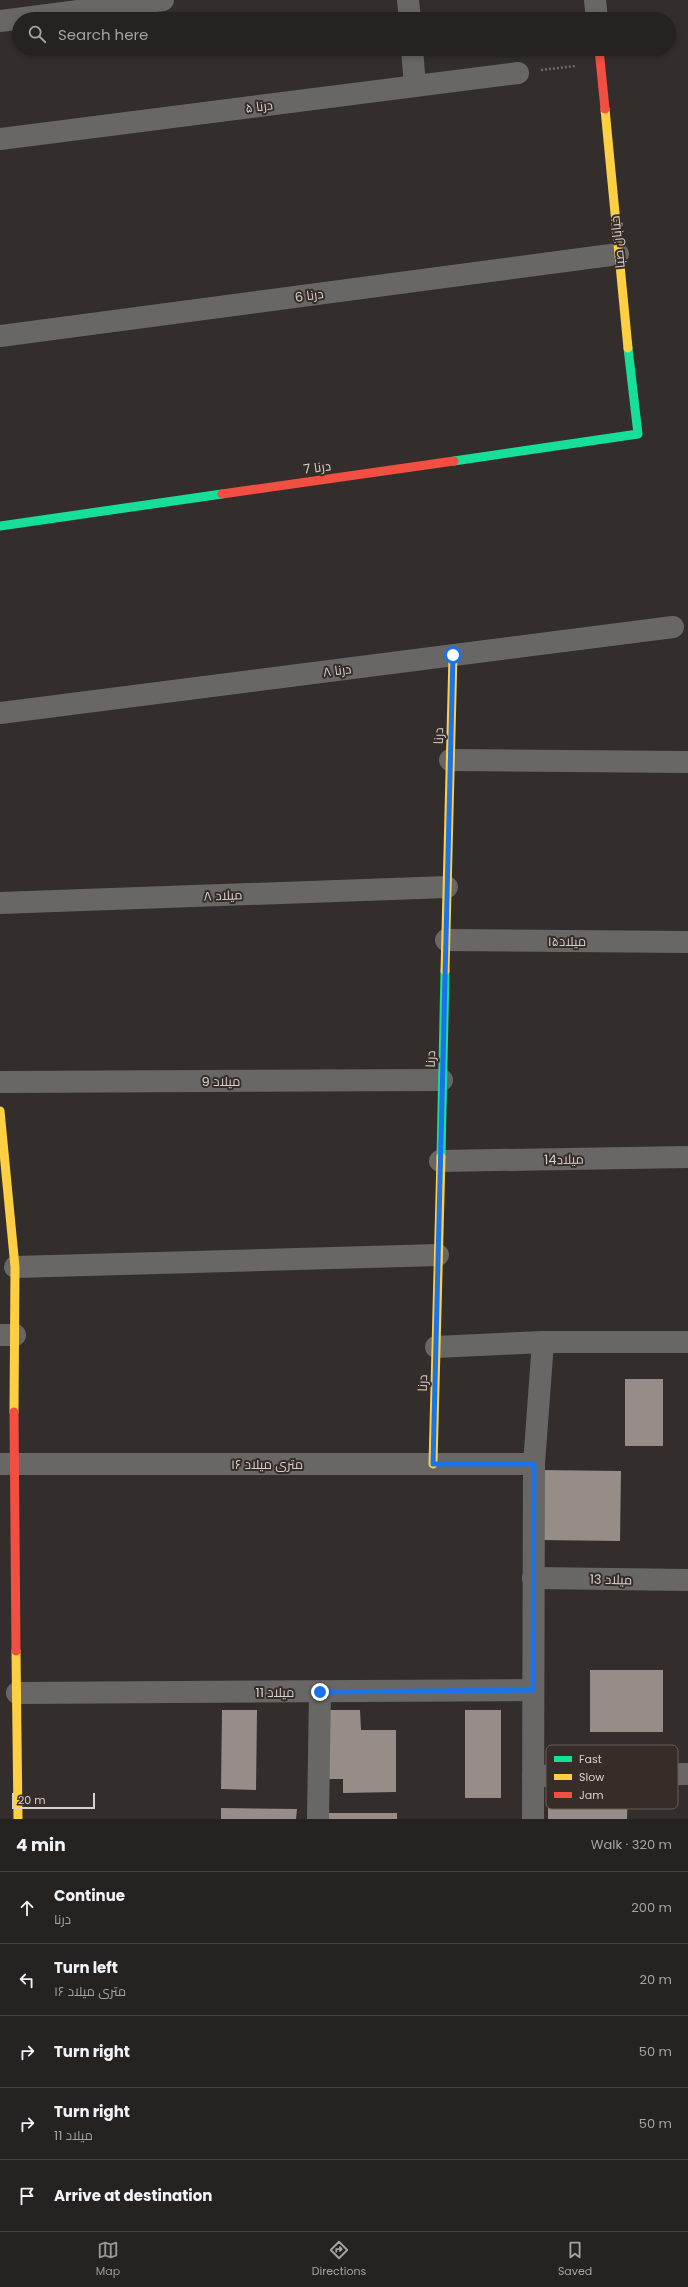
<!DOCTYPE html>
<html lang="en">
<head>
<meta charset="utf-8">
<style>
  body { margin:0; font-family:Poppins,Cairo,sans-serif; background:#2e2a2a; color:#f1f3f6 }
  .scale { position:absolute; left:12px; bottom:10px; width:83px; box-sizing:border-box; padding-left:4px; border:2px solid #d7d1ce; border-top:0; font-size:11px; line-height:14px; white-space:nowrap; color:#d7d1ce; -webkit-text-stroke:3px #362d29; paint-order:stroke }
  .stop { position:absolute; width:12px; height:12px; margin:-9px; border:3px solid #1a73e8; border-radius:50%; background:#fff }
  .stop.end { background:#1a73e8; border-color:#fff; box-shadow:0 1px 4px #0008 }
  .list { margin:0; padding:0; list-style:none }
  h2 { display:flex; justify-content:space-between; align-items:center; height:52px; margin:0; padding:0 16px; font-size:17px }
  h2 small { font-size:13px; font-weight:400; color:#a4a4a5 }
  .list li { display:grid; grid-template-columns:26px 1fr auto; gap:12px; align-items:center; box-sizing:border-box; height:72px; padding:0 16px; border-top:1px solid #423f3f }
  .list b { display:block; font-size:15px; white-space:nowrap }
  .list p { margin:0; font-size:13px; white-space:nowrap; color:#a4a4a5 }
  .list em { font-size:13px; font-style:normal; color:#a4a4a5 }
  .icon { flex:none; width:22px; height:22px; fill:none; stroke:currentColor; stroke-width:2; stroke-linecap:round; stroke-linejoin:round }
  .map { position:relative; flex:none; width:688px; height:1819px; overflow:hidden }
  .search { position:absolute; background:#262221; box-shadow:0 2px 6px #0003; left:12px; right:12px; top:12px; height:44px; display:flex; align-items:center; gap:10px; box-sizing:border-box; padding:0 14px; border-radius:22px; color:#a4a4a5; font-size:15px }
  .sheet { height:412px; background:#262221 }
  nav { display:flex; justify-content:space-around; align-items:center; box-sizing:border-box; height:56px; border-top:1px solid #423f3f; background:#262221; font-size:11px; color:#a4a4a5 }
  nav a { display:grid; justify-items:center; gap:2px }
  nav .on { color:#9e9895 }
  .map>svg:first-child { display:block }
  .building { fill:#968d88 }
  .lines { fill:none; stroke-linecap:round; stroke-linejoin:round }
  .path { stroke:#6d6b6a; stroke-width:2.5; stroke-dasharray:2 2; stroke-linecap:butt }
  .street { stroke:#696766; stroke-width:22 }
  .fast { stroke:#16e098; stroke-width:9 }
  .slow { stroke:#ffcf43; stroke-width:9 }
  .jam { stroke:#f24e42; stroke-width:9 }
  .route { stroke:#1a73e8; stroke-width:5 }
  .labels { text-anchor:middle; stroke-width:4; stroke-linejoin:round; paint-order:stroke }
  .street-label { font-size:13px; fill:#d7d1ce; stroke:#362d29 }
  .key { fill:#362d29; stroke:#665e5b; stroke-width:1 }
  .key-label { font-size:11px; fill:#d7d1ce }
</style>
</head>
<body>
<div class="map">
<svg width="688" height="1819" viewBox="0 0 688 1819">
  <rect width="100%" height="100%" fill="#332e2c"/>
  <g class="building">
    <rect x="625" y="1379" width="38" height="67"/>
    <polygon points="540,1470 621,1471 620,1541 540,1540"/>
    <rect x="590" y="1670" width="73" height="62"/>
    <polygon points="222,1710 257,1710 256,1790 221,1789"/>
    <polygon points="326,1710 360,1710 361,1730 396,1730 396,1792 343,1793 343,1779 326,1779"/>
    <rect x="465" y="1710" width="36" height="88"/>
    <polygon points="628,1781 627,1819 548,1819 548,1782"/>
    <polygon points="221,1808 297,1809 296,1819 221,1819"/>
    <rect x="327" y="1813" width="70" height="6"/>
  </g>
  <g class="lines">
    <polyline class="path" points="541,70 576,66"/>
    <g class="street">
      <polyline points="408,0 410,19"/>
      <polyline points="595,0 597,19"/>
      <polyline points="0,21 163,0"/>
      <polyline points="412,49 415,86"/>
      <polyline points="0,139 518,73"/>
      <polyline points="0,336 618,254"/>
      <polyline points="0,713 673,627"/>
      <polyline points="450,760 688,762"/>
      <polyline points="0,903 447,887"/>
      <polyline points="446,940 688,942"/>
      <polyline points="0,1082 442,1080"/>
      <polyline points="440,1161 688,1157"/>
      <polyline points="15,1267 438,1255"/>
      <polyline points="0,1335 15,1335"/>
      <polyline points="436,1347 543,1342 688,1342"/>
      <polyline points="0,1464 534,1464"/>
      <polyline points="533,1578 688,1580"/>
      <polyline points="17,1693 533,1690"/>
      <polyline points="533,1776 688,1774"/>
      <polyline points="318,1819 320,1692"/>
      <polyline points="533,1819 534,1464 543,1342"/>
    </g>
    <g class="fast">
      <polyline points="454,461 638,434 628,348"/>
      <polyline points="0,526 222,494"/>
      <polyline points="441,1157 445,971"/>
    </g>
    <g class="slow">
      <polyline points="605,109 628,348"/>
      <polyline points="445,971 453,655"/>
      <polyline points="0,1111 15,1267 14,1412"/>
      <polyline points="433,1464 441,1157"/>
      <polyline points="16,1651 18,1819"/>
    </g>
    <g class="jam">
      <polyline points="599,49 605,109"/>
      <polyline points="222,494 454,461"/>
      <polyline points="14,1412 16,1651"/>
    </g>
  </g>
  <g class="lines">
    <polyline class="route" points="320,1692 533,1690 534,1464 433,1464 453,655"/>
  </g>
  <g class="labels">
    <g class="street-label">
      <text transform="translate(259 106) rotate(-7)" y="5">درنا ۵</text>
      <text transform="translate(617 242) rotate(-96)" y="5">خیابان صبا</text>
      <text transform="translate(309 295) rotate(-8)" y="5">درنا 6</text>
      <text transform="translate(317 467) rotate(-8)" y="5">درنا 7</text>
      <text transform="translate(337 670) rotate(-7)" y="5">درنا ۸</text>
      <text transform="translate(438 736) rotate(-89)" y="5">درنا</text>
      <text transform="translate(223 895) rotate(-2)" y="5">میلاد ۸</text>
      <text x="567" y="946">میلاد۱۵</text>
      <text transform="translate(430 1059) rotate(-88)" y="5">درنا</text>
      <text x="221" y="1086">میلاد 9</text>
      <text transform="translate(564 1159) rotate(-1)" y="5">میلاد14</text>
      <text transform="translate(422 1383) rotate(-88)" y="5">درنا</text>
      <text x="267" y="1469">۱۶ متری میلاد</text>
      <text transform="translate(611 1579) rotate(1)" y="5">میلاد 13</text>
      <text x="275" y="1697">میلاد 11</text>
    </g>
  </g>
  <rect x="546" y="1745" width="132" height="64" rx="6" class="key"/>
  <rect x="554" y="1756" width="18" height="6" fill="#16e098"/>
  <rect x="554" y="1774" width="18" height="6" fill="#ffcf43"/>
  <rect x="554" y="1792" width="18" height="6" fill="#f24e42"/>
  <g class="key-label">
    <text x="579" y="1763">Fast</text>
    <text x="579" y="1781">Slow</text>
    <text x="579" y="1799">Jam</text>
  </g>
</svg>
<div class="scale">20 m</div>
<div class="stop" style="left:453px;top:655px"></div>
<div class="stop end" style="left:320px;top:1692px"></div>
<div class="search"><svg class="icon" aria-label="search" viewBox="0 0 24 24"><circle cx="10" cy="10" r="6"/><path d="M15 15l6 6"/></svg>Search here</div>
</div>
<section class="sheet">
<h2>4 min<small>Walk · 320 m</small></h2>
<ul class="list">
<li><svg class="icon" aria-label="ahead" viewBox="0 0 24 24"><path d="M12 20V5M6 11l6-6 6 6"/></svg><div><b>Continue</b><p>درنا</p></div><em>200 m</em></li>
<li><svg class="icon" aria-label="left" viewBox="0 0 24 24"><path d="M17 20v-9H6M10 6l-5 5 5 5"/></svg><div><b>Turn left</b><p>۱۶ متری میلاد</p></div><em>20 m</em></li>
<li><svg class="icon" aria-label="right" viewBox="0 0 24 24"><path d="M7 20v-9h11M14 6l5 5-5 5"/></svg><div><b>Turn right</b></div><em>50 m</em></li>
<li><svg class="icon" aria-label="right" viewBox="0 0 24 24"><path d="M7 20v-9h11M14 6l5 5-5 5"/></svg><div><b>Turn right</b><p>میلاد 11</p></div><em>50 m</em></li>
<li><svg class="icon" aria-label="arrive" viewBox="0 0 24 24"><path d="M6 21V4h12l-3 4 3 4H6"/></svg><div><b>Arrive at destination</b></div></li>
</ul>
</section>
<nav>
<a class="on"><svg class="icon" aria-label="map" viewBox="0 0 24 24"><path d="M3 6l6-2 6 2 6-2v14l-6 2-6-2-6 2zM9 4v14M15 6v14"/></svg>Map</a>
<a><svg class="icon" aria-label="directions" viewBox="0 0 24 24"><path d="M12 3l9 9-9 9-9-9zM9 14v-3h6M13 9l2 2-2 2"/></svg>Directions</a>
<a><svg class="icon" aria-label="saved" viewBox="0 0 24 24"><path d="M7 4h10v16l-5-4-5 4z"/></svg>Saved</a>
</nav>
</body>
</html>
